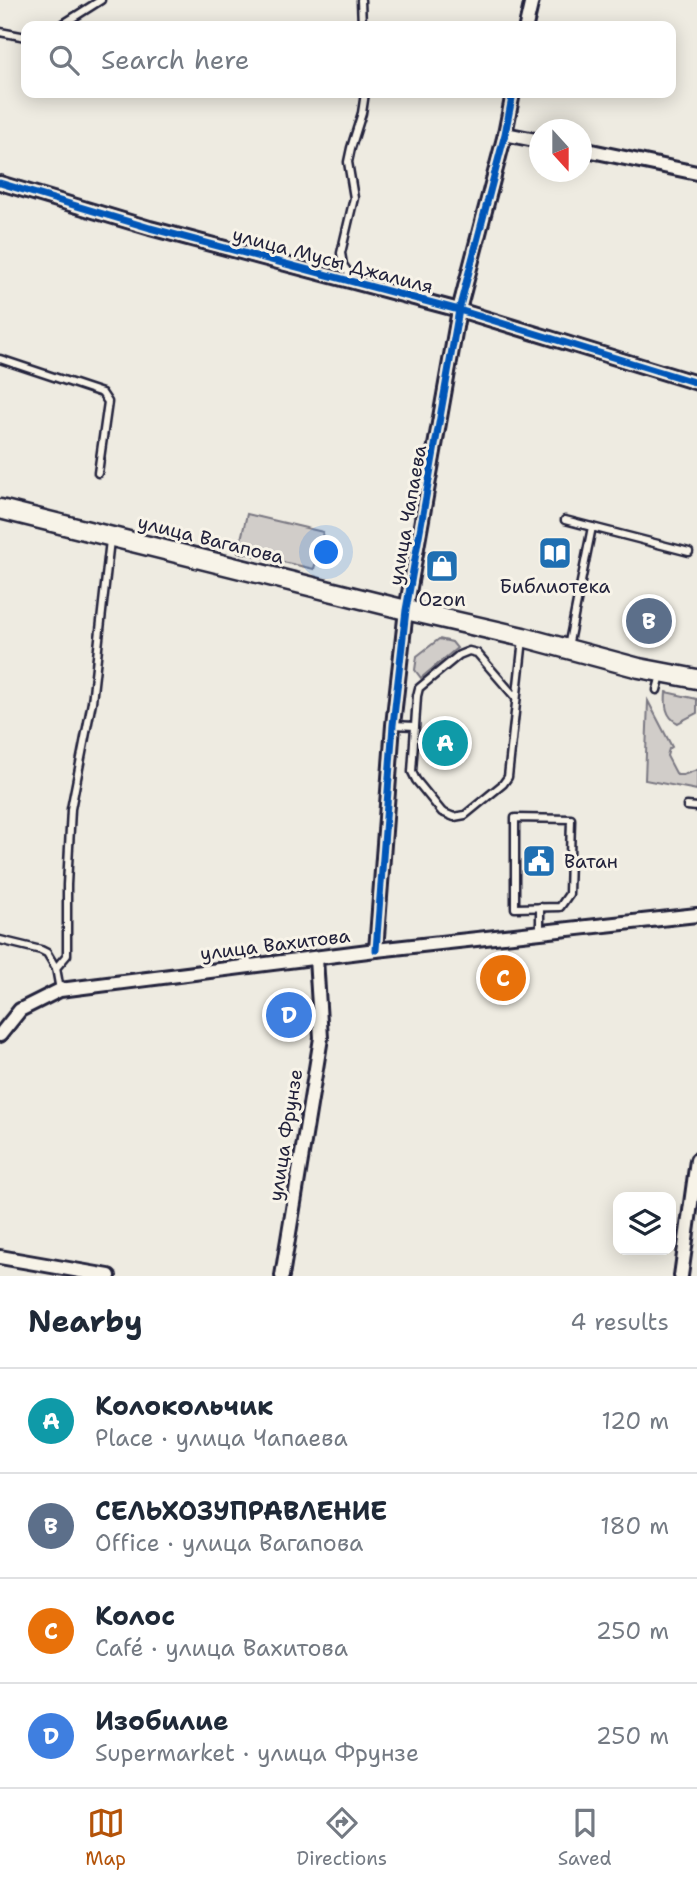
<!DOCTYPE html>
<html lang="en">
<head>
<meta charset="utf-8">
<style>
  body { margin:0; font-family:"Shantell Sans",sans-serif; background:#f6f6f7; color:#1f2937 }
  .controls { position:absolute; right:21px; bottom:21px; display:grid; overflow:hidden; border-radius:14px; box-shadow:0 4px 18px #0003 }
  .controls button { width:63px; height:63px; display:grid; place-items:center; padding:0; border:0; border-bottom:2px solid #e0e1e3; background:#fff; color:#1f2937; font:35px sans-serif }
  .compass { position:absolute; left:529px; top:119px; width:63px; height:63px; border-radius:50%; background:#fff; box-shadow:0 4px 18px #0003; rotate:159deg }
  .you { position:absolute; left:327px; top:553px; width:24px; height:24px; margin:-18px; border:5px solid #fff; border-radius:50%; background:#1a73e8; box-shadow:0 0 0 10px #1a73e833 }
  .badge { display:grid; place-items:center; width:46px; height:46px; border-radius:50%; background:#b45309; color:#fff; font-size:23px; font-weight:700 }
  .pin { position:absolute; translate:-50% -50%; border:4px solid #fff; box-shadow:0 2px 7px #0006 }
  .list { margin:0; padding:0; list-style:none }
  h2 { display:flex; justify-content:space-between; align-items:center; height:91px; margin:0; padding:0 28px; font-size:30px }
  h2 small { font-size:23px; font-weight:400; color:#747a83 }
  .list li { display:grid; grid-template-columns:46px 1fr auto; gap:21px; align-items:center; box-sizing:border-box; height:105px; padding:0 28px; border-top:2px solid #e0e1e3 }
  .list b { display:block; font-size:26px; white-space:nowrap }
  .list p { margin:0; font-size:23px; white-space:nowrap; color:#747a83 }
  .list em { font-size:23px; font-style:normal; color:#747a83 }
  .icon { flex:none; width:38px; height:38px; fill:none; stroke:currentColor; stroke-width:2; stroke-linecap:round; stroke-linejoin:round }
  .map { position:relative; flex:none; width:697px; height:1276px; overflow:hidden }
  .search { position:absolute; background:#fff; box-shadow:0 4px 18px #0003; left:21px; right:21px; top:21px; height:77px; display:flex; align-items:center; gap:18px; box-sizing:border-box; padding:0 24px; border-radius:14px; color:#747a83; font-size:26px }
  .sheet { height:511px; background:#fff }
  nav { display:flex; justify-content:space-around; align-items:center; box-sizing:border-box; height:98px; border-top:2px solid #e0e1e3; background:#fff; font-size:19px; color:#747a83 }
  nav a { display:grid; justify-items:center; gap:4px }
  nav .on { color:#b45309 }
  .map>svg:first-child { display:block }
  .green { fill:#d1cdc9; stroke:#7a7882; stroke-width:2 }
  .lines { fill:none; stroke-linecap:round; stroke-linejoin:round }
  .lane-casing { stroke:#22223b; stroke-width:11 }
  .street-casing { stroke:#22223b; stroke-width:18 }
  .secondary-casing { stroke:#22223b; stroke-width:23 }
  .lane { stroke:#f7f3e8; stroke-width:6 }
  .street { stroke:#f7f3e8; stroke-width:12 }
  .secondary { stroke:#f7f3e8; stroke-width:18 }
  .cycleway-casing { stroke:#f7f3e8; stroke-width:11 }
  .cycleway { stroke:#0057b8; stroke-width:7 }
  .labels { text-anchor:middle; stroke-width:6; stroke-linejoin:round; paint-order:stroke }
  .street-label { font-size:19px; fill:#22223b; stroke:#f7f3e8 }
  .poi-label { font-size:19px; fill:#22223b; stroke:#f7f3e8 }
</style>
</head>
<body>
<div class="map">
<svg width="697" height="1276" viewBox="0 0 697 1276">
  <rect width="100%" height="100%" fill="#eeebe1"/>
  <filter id="ink" filterUnits="userSpaceOnUse"><feTurbulence type="fractalNoise" baseFrequency=".0143" numOctaves="2"/><feDisplacementMap in="SourceGraphic" scale="14" xChannelSelector="R" yChannelSelector="G"/><feConvolveMatrix kernelMatrix="1 2 1 2 8 2 1 2 1" color-interpolation-filters="sRGB"/></filter>
  <g filter="url(#ink)">
    <g class="green">
      <polygon points="247,514 323,532 314,569 238,552"/>
      <polygon points="439,639 452,642 457,648 421,678 415,670 417,656"/>
      <path d="M 666,692 L 697,699 L 697,713 L 678,723 C 665,717 665,704 666,692 Z"/>
      <polygon points="648,701 672,747 669,749 667,756 677,775 683,775 697,770 697,790 645,780"/>
    </g>
    <g class="lines">
      <defs>
        <g id="lane">
          <polyline points="361,0 362,26"/>
          <polyline points="60,26 101,0"/>
          <polyline points="0,32 26,37"/>
          <polyline points="353,279 343,265 341,253 354,198 348,162 351,148 362,113 365,93"/>
          <polyline points="0,359 102,393 108,402 98,473"/>
          <polyline points="565,520 592,527"/>
          <polyline points="568,647 592,527 689,552"/>
          <polyline points="657,690 661,675"/>
          <polyline points="515,697 477,653 469,651 459,655 419,688 417,696 412,772 416,780 442,812 454,817 465,815 503,784 508,777 523,639"/>
          <polyline points="393,725 415,726"/>
          <polyline points="687,806 697,807"/>
          <polygon points="515,818 571,819 569,894 560,907 515,908"/>
          <polyline points="540,907 540,932"/>
          <polyline points="0,940 41,950 47,953 56,968"/>
          <polyline points="60,990 56,968 67,955 67,885 71,809 92,702 110,540"/>
        </g>
        <g id="street">
          <polyline points="526,26 532,0"/>
          <polyline points="505,134 540,141"/>
          <polyline points="582,149 697,173"/>
          <polyline points="0,183 150,228 459,310 697,383"/>
          <polyline points="376,950 393,725 406,610 459,310 505,134 513,93"/>
          <polyline points="0,1035 20,1010 60,990 376,950 697,915"/>
          <polyline points="0,1257 109,1276"/>
          <polyline points="282,1276 321,1038 316,958"/>
          <polyline points="681,1276 697,1160"/>
        </g>
        <polyline id="secondary" points="0,509 406,610 523,637 639,668 697,679"/>
      </defs>
      <use href="#lane" class="lane-casing"/>
      <use href="#street" class="street-casing"/>
      <use href="#secondary" class="secondary-casing"/>
      <use href="#lane" class="lane"/>
      <use href="#street" class="street"/>
      <use href="#secondary" class="secondary"/>
      <defs>
        <g id="cycleway">
          <polyline points="0,183 150,228 459,310 697,383"/>
          <polyline points="376,950 393,725 406,610 459,310 505,134 513,93"/>
        </g>
      </defs>
      <use href="#cycleway" class="cycleway-casing"/>
      <use href="#cycleway" class="cycleway"/>
    </g>
  </g>
  <defs>
    <symbol id="library-square" viewBox="-11 -11 22 22"><rect x="-9" y="-9" width="18" height="18" rx="4" fill="#1f6fb2" stroke="#f7f3e8"/><path d="M-6-4Q-3-5.5-.7-3.5V5Q-3 3-6 4ZM6-4Q3-5.5 .7-3.5V5Q3 3 6 4Z" fill="#fff"/></symbol>
    <symbol id="shop-square" viewBox="-11 -11 22 22"><rect x="-9" y="-9" width="18" height="18" rx="4" fill="#1f6fb2" stroke="#f7f3e8"/><path d="M-5-2.5h2.3a2.7 3.5 0 0 1 5.4 0H5L5.5 6h-11ZM-1.5-2.5h3a1.5 2.3 0 0 0-3 0Z" fill="#fff"/></symbol>
    <symbol id="civic-square" viewBox="-11 -11 22 22"><rect x="-9" y="-9" width="18" height="18" rx="4" fill="#1f6fb2" stroke="#f7f3e8"/><path d="M-.6-6.5H3V-4.5H.6V-3L4-1V1h2V6H-6V1h2V-1L-.6-3ZM-1.2 2.5V6h2.4V2.5Z" fill="#fff"/></symbol>
  </defs>
  <g fill-rule="evenodd">
    <use href="#library-square" x="536" y="534" width="38" height="38"/>
    <use href="#shop-square" x="423" y="547" width="38" height="38"/>
    <use href="#civic-square" x="520" y="842" width="38" height="38"/>
  </g>
  <g class="labels">
    <g class="street-label">
      <text transform="translate(333 260) rotate(15)" y="7">улица Мусы Джалиля</text>
      <text transform="translate(407 515) rotate(-80)" y="7">улица Чапаева</text>
      <text transform="translate(211 539) rotate(14)" y="7">улица Вагапова</text>
      <text transform="translate(275 944) rotate(-7)" y="7">улица Вахитова</text>
      <text transform="translate(285 1135) rotate(-81)" y="7">улица Фрунзе</text>
    </g>
    <g class="poi-label">
      <text x="555" y="593">Библиотека</text>
      <text x="442" y="606">Ozon</text>
      <text x="564" y="868" text-anchor="start">Ватан</text>
    </g>
  </g>
</svg>
<div class="controls">
<button><svg class="icon" aria-label="layers" viewBox="0 0 24 24"><path d="M12 4l9 5-9 5-9-5zM3 14l9 5 9-5"/></svg></button>
</div>
<svg class="compass" viewBox="-18 -18 36 36"><path d="M0-13l5 13h-10z" fill="#e53935"/><path d="M0 13l5-13h-10z" fill="#747a83"/></svg>
<div class="you"></div>
<div class="pin badge" style="left:445px;top:743px;background:#0f9aa8">A</div>
<div class="pin badge" style="left:649px;top:621px;background:#5c6f8a">B</div>
<div class="pin badge" style="left:503px;top:978px;background:#e8710a">C</div>
<div class="pin badge" style="left:289px;top:1015px;background:#3f7fe0">D</div>
<div class="search"><svg class="icon" aria-label="search" viewBox="0 0 24 24"><circle cx="10" cy="10" r="6"/><path d="M15 15l6 6"/></svg>Search here</div>
</div>
<section class="sheet">
<h2>Nearby<small>4 results</small></h2>
<ul class="list">
<li><span class="badge" style="background:#0f9aa8">A</span><div><b>Колокольчик</b><p>Place · улица Чапаева</p></div><em>120 m</em></li>
<li><span class="badge" style="background:#5c6f8a">B</span><div><b>СЕЛЬХОЗУПРАВЛЕНИЕ</b><p>Office · улица Вагапова</p></div><em>180 m</em></li>
<li><span class="badge" style="background:#e8710a">C</span><div><b>Колос</b><p>Café · улица Вахитова</p></div><em>250 m</em></li>
<li><span class="badge" style="background:#3f7fe0">D</span><div><b>Изобилие</b><p>Supermarket · улица Фрунзе</p></div><em>250 m</em></li>
</ul>
</section>
<nav>
<a class="on"><svg class="icon" aria-label="map" viewBox="0 0 24 24"><path d="M3 6l6-2 6 2 6-2v14l-6 2-6-2-6 2zM9 4v14M15 6v14"/></svg>Map</a>
<a><svg class="icon" aria-label="directions" viewBox="0 0 24 24"><path d="M12 3l9 9-9 9-9-9zM9 14v-3h6M13 9l2 2-2 2"/></svg>Directions</a>
<a><svg class="icon" aria-label="saved" viewBox="0 0 24 24"><path d="M7 4h10v16l-5-4-5 4z"/></svg>Saved</a>
</nav>
</body>
</html>
